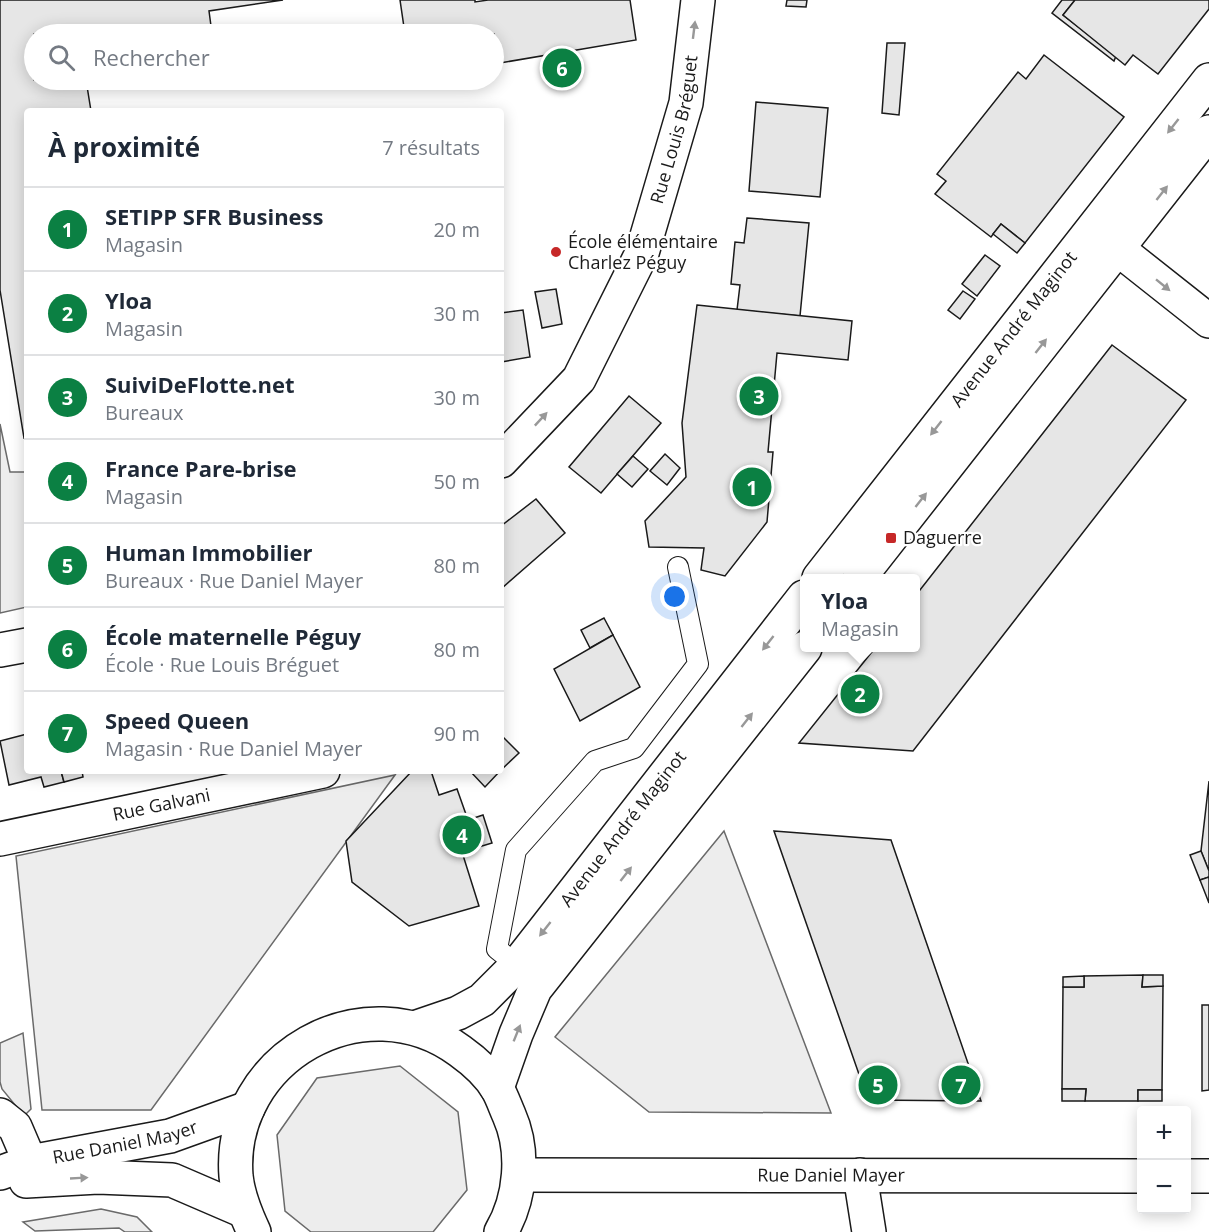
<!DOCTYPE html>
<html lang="fr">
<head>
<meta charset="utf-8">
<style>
  body { margin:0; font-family:"Open Sans",sans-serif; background:#f2f2f3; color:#1f2937 }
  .controls { position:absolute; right:18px; bottom:18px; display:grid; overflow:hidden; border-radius:6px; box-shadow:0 3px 15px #0003 }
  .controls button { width:54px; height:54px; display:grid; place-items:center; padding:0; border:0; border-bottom:2px solid #e0e1e3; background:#fff; color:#1f2937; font:30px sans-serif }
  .you { position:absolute; left:675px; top:597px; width:21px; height:21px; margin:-15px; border:4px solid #fff; border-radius:50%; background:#1a73e8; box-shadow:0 0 0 9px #1a73e833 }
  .badge { display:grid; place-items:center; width:39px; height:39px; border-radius:50%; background:#0b8043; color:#fff; font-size:20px; font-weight:700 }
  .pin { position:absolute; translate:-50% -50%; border:3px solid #fff; box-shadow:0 2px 6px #0006 }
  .popup { position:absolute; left:800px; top:574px; width:120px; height:78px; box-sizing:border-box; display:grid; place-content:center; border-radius:6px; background:#fff; filter:drop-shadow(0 2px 4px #0005); font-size:20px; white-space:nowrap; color:#747a83 }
  .popup b { font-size:22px; color:#1f2937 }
  .popup::after { content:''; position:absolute; left:50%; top:100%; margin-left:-12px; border:12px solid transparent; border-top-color:#fff }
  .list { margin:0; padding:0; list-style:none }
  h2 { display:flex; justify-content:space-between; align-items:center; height:78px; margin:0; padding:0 24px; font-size:26px }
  h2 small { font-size:20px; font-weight:400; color:#747a83 }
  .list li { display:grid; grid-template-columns:39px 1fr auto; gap:18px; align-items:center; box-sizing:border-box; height:84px; padding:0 24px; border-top:2px solid #e0e1e3 }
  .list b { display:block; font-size:22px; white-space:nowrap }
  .list p { margin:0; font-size:20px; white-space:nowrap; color:#747a83 }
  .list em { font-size:20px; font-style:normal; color:#747a83 }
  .icon { flex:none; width:33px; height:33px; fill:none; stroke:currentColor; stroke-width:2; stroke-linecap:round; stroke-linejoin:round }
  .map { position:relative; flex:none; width:1209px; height:1232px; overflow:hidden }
  .search { position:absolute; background:#fff; box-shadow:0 3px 15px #0003; left:24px; top:24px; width:480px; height:66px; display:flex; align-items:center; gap:15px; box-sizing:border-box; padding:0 21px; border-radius:33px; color:#747a83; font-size:22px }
  .panel { position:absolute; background:#fff; box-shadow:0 3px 15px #0003; left:24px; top:108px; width:480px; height:666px; border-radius:6px }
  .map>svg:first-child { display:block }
  .green { fill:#ededed; stroke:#6a6a6a; stroke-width:1.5 }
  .building { fill:#e6e6e6; stroke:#1a1a1a; stroke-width:1.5 }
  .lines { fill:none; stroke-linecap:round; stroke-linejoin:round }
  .service-casing { stroke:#1a1a1a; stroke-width:22 }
  .minor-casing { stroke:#1a1a1a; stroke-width:36 }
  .secondary-casing { stroke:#1a1a1a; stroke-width:36 }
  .primary-casing { stroke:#1a1a1a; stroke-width:36 }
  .service { stroke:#fff; stroke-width:20 }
  .minor { stroke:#fff; stroke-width:33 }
  .secondary { stroke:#fff; stroke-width:33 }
  .primary { stroke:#fff; stroke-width:33 }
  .oneway { fill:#989898 }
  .poi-dot { fill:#c62828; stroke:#fff; stroke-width:2 }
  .labels { text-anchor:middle; stroke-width:4.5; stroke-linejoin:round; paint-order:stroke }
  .street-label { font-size:18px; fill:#1a1a1a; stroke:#fff }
  .poi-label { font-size:18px; fill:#1a1a1a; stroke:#fff; text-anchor:start }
</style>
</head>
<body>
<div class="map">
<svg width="1209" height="1232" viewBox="0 0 1209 1232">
  <rect width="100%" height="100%" fill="#fff"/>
  <g class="green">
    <polygon points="0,424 10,472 27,472 27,607 0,613"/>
    <polygon points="395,775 151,1110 42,1110 16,856"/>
    <polygon points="724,831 831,1113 649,1112 555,1037"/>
    <polygon points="23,1033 31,1109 24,1116 2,1089 0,1082 0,1043"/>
    <polygon points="400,1066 458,1112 467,1190 433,1232 311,1232 285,1211 277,1135 317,1078"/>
    <polygon points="101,1209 137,1217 152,1232 125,1232 119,1228 35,1231 23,1222"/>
  </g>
  <g class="building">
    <polygon points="0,0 283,0 209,11 211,26 206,34 34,34 34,80 86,80 91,111 27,111 27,437 24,438 0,290"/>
    <polygon points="400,0 475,0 475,2 488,0 630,0 636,40 494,64 494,34 405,34"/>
    <polygon points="787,0 807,0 806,7 786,6"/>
    <polygon points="1062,0 1075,0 1063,15 1116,56 1114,61 1052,13"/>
    <polygon points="1075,0 1209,0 1209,9 1158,74 1133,55 1125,65 1063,15"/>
    <polygon points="887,43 905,43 899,115 882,113"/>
    <polygon points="1044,55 1124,117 1025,243 1001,224 991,237 935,194 946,181 937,174 1018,72 1026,79"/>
    <polygon points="412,80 456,80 414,87"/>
    <polygon points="756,102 828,108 820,197 749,191"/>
    <polygon points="747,218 809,223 800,316 737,310 740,285 731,284 735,242 744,243"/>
    <polygon points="1001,224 1025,243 1017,253 993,234"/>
    <polygon points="985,255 1000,266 977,296 962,284"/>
    <polygon points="556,289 562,324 542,328 535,292"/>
    <polygon points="963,291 975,299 960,319 948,310"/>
    <polygon points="697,305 852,321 848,360 777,353 768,452 773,452 767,522 725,576 701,570 704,548 649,547 645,521 686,477 682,423"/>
    <polygon points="523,310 530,357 501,362 501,313"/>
    <polygon points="1112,345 1186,400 913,751 799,743 875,648 916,648 916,595"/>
    <polygon points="629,396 661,423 601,493 569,467"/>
    <polygon points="665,454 680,468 667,485 650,471"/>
    <polygon points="633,456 648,469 632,487 617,474"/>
    <polygon points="536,499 565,533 502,588 501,526"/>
    <polygon points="604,618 613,635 590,648 581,630"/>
    <polygon points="613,635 640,687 580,721 554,669"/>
    <polygon points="27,734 27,771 61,771 64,782 44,787 41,777 9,785 0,741"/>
    <polygon points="501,735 519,753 501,770"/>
    <polygon points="61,771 82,771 83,777 64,782"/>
    <polygon points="412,771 431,771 439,795 457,789 468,820 483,815 492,843 462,852 479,906 409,926 352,882 346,841"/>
    <polygon points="470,771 500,771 485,787"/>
    <polygon points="1209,781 1209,871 1201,851"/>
    <polygon points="774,831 891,840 981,1101 868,1100"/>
    <polygon points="1201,851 1209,871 1209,877 1200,880 1190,855"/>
    <polygon points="1209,877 1209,903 1200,880"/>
    <polygon points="1143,975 1142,987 1163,986 1162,1090 1138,1090 1138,1101 1085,1101 1086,1089 1062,1089 1063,987 1084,987 1084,976"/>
    <polygon points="1143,975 1163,975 1163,986 1142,987"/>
    <polygon points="1084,976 1084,987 1063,987 1063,977"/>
    <polygon points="1202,1005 1209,1005 1209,1090 1202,1091"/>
    <polygon points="1062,1089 1086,1089 1085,1101 1062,1101"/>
    <rect x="1138" y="1090" width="24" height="11"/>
  </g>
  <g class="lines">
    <defs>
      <polyline id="service" points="517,965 497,949 516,850 595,761 634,748 698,664 678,567"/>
      <g id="minor">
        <polyline points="1118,249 1209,321"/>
        <path id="s1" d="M 501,461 L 579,379 L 642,253 L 686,103 L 698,0"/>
        <polyline points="0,650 27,645"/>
        <path id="s2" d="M 0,839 L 323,771"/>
        <polyline points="0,1115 15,1127 30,1162"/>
        <polyline points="860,1175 869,1232"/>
      </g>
      <g id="secondary">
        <path id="s3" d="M 0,1173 L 30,1162 L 170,1136 L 248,1108"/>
        <path id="s4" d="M 519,1175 L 1142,1176"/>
        <polyline points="1186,1176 1209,1176"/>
        <polyline points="26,1181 98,1177 172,1180 244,1211"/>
      </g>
      <g id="primary">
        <path id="s5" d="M 819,578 L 1209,80"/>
        <polyline points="859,578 1209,132"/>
        <path id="s6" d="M 414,1028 L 458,1013 L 482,1000 L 517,965 L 804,597"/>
        <polyline points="497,1088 516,1034 535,989 805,648"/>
        <path d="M 254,1232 C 246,1215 238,1196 236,1176 C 227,1058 364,980 460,1051 C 474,1061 489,1074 498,1090 C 502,1097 505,1106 509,1115 C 525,1151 521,1198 501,1232"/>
      </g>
    </defs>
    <use href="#service" class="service-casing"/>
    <use href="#minor" class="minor-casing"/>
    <use href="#secondary" class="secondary-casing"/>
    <use href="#primary" class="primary-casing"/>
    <use href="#service" class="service"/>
    <use href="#minor" class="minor"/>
    <use href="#secondary" class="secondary"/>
    <use href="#primary" class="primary"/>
  </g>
  <defs><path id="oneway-solid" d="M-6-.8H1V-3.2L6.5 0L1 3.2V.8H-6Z" transform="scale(1.5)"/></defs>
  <g class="oneway">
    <use href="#oneway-solid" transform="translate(694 30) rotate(-83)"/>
    <use href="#oneway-solid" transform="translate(1173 126) rotate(128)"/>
    <use href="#oneway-solid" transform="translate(1162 193) rotate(-52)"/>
    <use href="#oneway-solid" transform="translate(1163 285) rotate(39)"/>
    <use href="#oneway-solid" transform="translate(1041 346) rotate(-52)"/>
    <use href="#oneway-solid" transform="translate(541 419) rotate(-47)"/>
    <use href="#oneway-solid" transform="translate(936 428) rotate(128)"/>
    <use href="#oneway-solid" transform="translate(921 500) rotate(-52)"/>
    <use href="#oneway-solid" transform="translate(768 643) rotate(128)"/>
    <use href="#oneway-solid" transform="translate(747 720) rotate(-52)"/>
    <use href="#oneway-solid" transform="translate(626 874) rotate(-52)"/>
    <use href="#oneway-solid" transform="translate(545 929) rotate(128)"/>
    <use href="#oneway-solid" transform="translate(517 1033) rotate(-68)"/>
    <use href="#oneway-solid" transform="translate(79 1178) rotate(-3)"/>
  </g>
  <g class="poi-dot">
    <circle cx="556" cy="252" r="6"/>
    <rect x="885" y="532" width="12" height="12" rx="3"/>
  </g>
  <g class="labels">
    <g class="street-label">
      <text dy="6" stroke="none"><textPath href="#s1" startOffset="382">Rue Louis Bréguet</textPath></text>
      <text dy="6" stroke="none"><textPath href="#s5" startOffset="316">Avenue André Maginot</textPath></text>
      <text dy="6" stroke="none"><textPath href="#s2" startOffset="165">Rue Galvani</textPath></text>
      <text dy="6" stroke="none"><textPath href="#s6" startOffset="296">Avenue André Maginot</textPath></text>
      <text dy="6" stroke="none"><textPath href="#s3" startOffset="129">Rue Daniel Mayer</textPath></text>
      <text dy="6" stroke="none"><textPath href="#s4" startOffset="312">Rue Daniel Mayer</textPath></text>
    </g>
    <g class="poi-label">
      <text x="568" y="248">École élémentaire<tspan x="568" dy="21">Charlez Péguy</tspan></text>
      <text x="903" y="544">Daguerre</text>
    </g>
  </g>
</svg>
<div class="controls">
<button>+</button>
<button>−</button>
</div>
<div class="you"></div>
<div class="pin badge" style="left:752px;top:487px">1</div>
<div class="pin badge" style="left:860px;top:694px">2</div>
<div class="popup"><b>Yloa</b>Magasin</div>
<div class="pin badge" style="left:759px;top:396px">3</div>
<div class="pin badge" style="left:462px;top:835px">4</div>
<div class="pin badge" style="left:878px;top:1085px">5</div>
<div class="pin badge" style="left:562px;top:68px">6</div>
<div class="pin badge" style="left:961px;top:1085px">7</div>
<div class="search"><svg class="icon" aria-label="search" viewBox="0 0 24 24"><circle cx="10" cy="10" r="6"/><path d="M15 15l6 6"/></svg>Rechercher</div>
<section class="panel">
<h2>À proximité<small>7 résultats</small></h2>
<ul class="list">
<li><span class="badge">1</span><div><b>SETIPP SFR Business</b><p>Magasin</p></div><em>20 m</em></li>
<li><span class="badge">2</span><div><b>Yloa</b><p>Magasin</p></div><em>30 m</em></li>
<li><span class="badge">3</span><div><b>SuiviDeFlotte.net</b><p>Bureaux</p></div><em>30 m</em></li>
<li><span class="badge">4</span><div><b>France Pare-brise</b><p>Magasin</p></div><em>50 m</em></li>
<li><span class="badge">5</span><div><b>Human Immobilier</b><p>Bureaux · Rue Daniel Mayer</p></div><em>80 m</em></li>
<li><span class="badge">6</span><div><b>École maternelle Péguy</b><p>École · Rue Louis Bréguet</p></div><em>80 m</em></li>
<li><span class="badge">7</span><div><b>Speed Queen</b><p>Magasin · Rue Daniel Mayer</p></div><em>90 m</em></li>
</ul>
</section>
</div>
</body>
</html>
